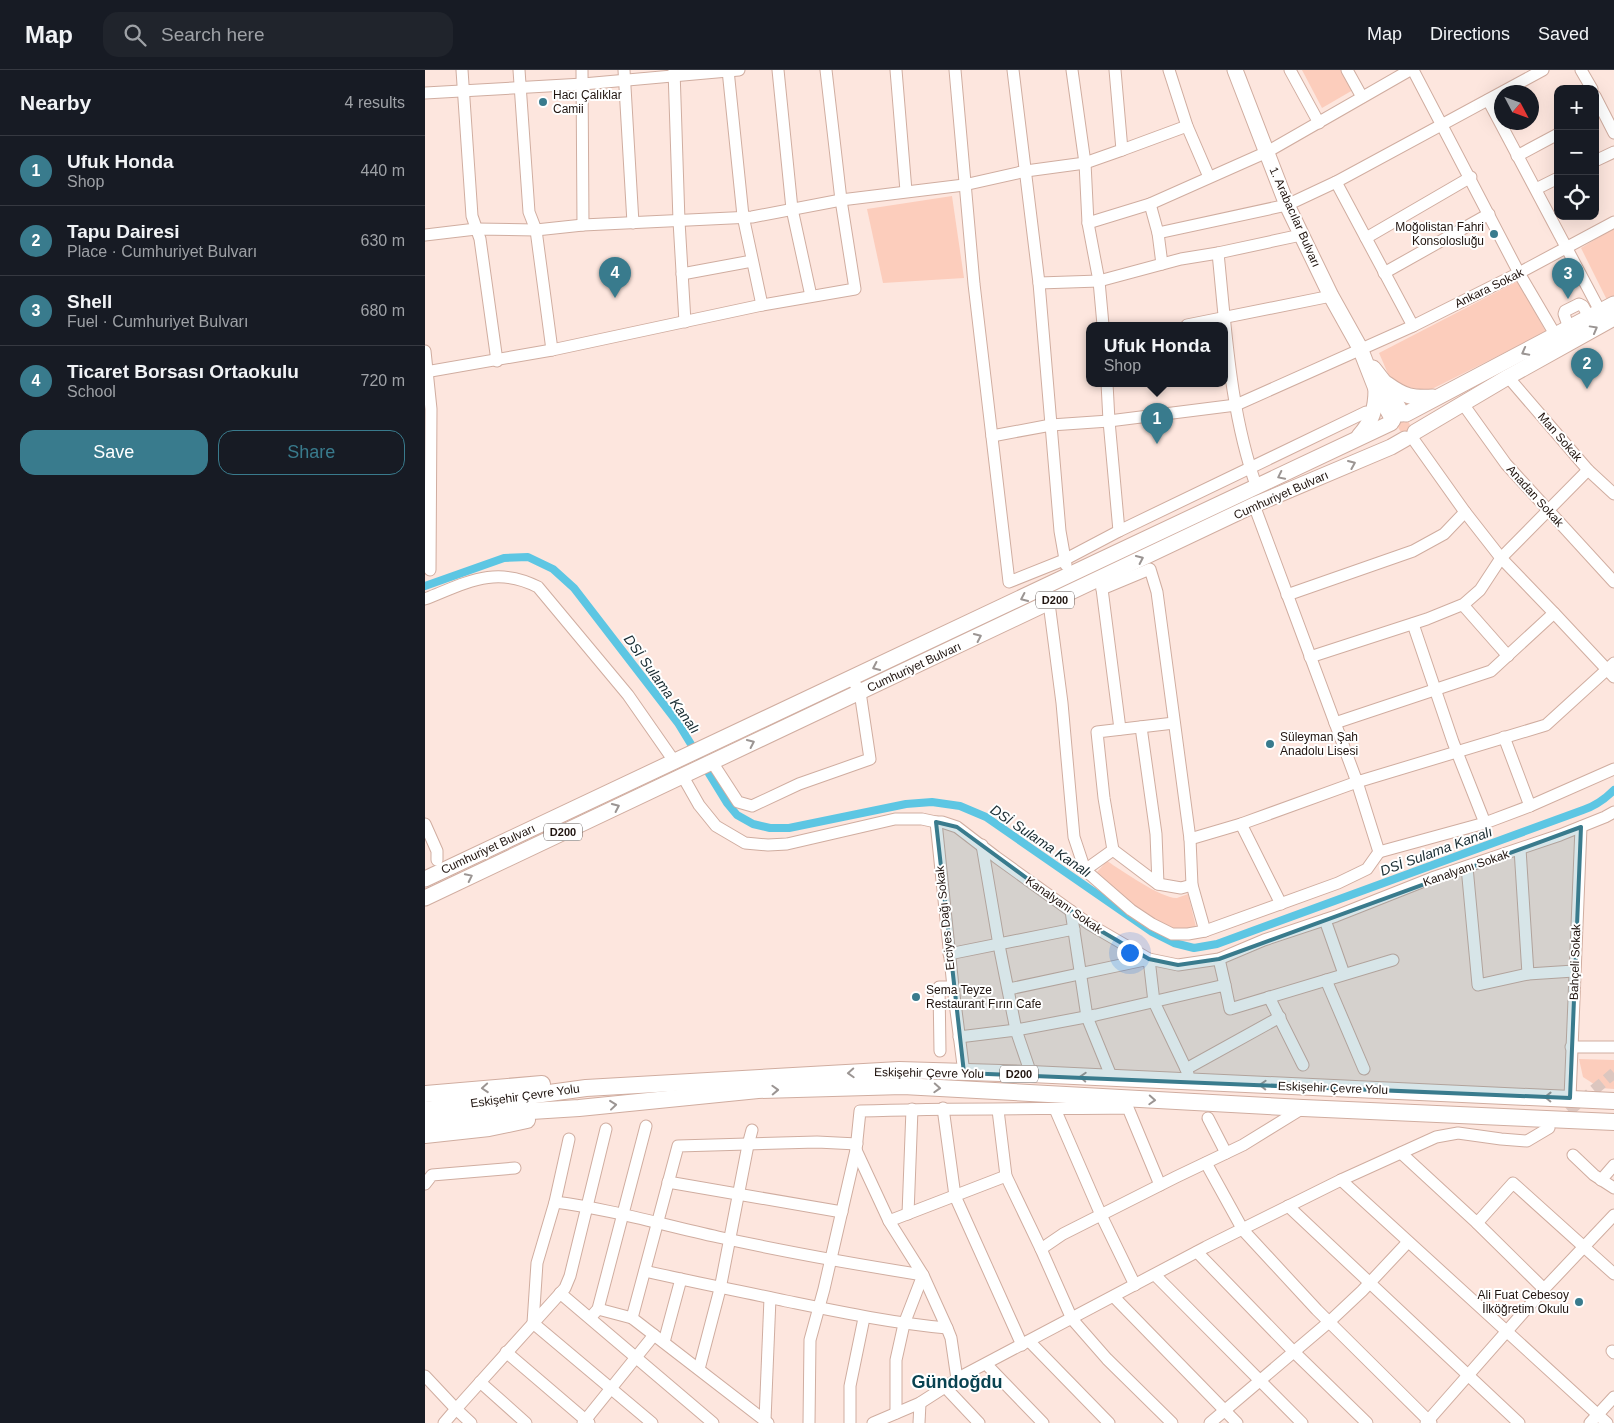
<!DOCTYPE html>
<html lang="en">
<head>
<meta charset="utf-8">
<style>
  body { margin:0; font-family:Arial,sans-serif; background:#20242c; color:#f1f3f6 }
  .controls { position:absolute; right:15px; top:15px; display:grid; overflow:hidden; border-radius:10px; box-shadow:0 5px 20px #0002 }
  .controls button { width:45px; height:45px; display:grid; place-items:center; padding:0; border:0; border-bottom:1px solid #363941; background:#171b24; color:#f1f3f6; font:25px sans-serif }
  .compass { position:absolute; left:1069px; top:15px; width:45px; height:45px; border-radius:50%; background:#171b24; box-shadow:0 5px 20px #0002; rotate:131deg }
  .you { position:absolute; left:704px; top:882px; width:18px; height:18px; margin:-12px; border:4px solid #fff; border-radius:50%; background:#1a73e8; box-shadow:0 0 0 8px #1a73e833 }
  .badge { display:grid; place-items:center; width:32px; height:32px; border-radius:50%; background:#397b8d; color:#fff; font-size:16px; font-weight:700 }
  .pin { position:absolute; translate:-50% -41px; filter:drop-shadow(0 1px 2px #0008) }
  .pin::after { content:''; position:absolute; top:26px; width:18px; height:15px; background:inherit; clip-path:polygon(0 0,100% 0,50% 100%) }
  .popup { position:absolute; left:661px; top:252px; width:142px; height:65px; box-sizing:border-box; display:grid; place-content:center; border-radius:10px; background:#171b24; filter:drop-shadow(0 1px 4px #0005); font-size:16px; white-space:nowrap; color:#9ea1a6 }
  .popup b { font-size:19px; color:#f1f3f6 }
  .popup::after { content:''; position:absolute; left:50%; top:100%; margin-left:-10px; border:10px solid transparent; border-top-color:#171b24 }
  .list { margin:0; padding:0; list-style:none }
  h2 { display:flex; justify-content:space-between; align-items:center; height:65px; margin:0; padding:0 20px; font-size:21px }
  h2 small { font-size:16px; font-weight:400; color:#9ea1a6 }
  .list li { display:grid; grid-template-columns:32px 1fr auto; gap:15px; align-items:center; box-sizing:border-box; height:70px; padding:0 20px; border-top:1px solid #363941 }
  .list b { display:block; font-size:19px; white-space:nowrap }
  .list p { margin:0; font-size:16px; white-space:nowrap; color:#9ea1a6 }
  .list em { font-size:16px; font-style:normal; color:#9ea1a6 }
  .actions { display:flex; gap:10px; padding:15px 20px }
  .actions a { flex:1; padding:11px 0; border:1px solid #397b8d; border-radius:15px; text-align:center; font-size:18px; color:#397b8d }
  .actions .main { background:#397b8d; color:#fff }
  .icon { flex:none; width:28px; height:28px; fill:none; stroke:currentColor; stroke-width:2; stroke-linecap:round; stroke-linejoin:round }
  .map { position:relative; flex:none; width:1189px; height:1353px; overflow:hidden }
  header { display:flex; align-items:center; gap:30px; box-sizing:border-box; height:70px; padding:0 25px; background:#171b24; border-bottom:1px solid #363941 }
  header strong { font-size:24px }
  nav { display:flex; gap:28px; margin-inline-start:auto; font-size:18px }
  .search { width:350px; height:45px; background:#20242c; display:flex; align-items:center; gap:12px; box-sizing:border-box; padding:0 18px; border-radius:15px; color:#9ea1a6; font-size:19px }
  main { display:flex }
  aside { flex:1; background:#171b24 }
  .map>svg:first-child { display:block }
  .green { fill:#fccdbc }
  .lines { fill:none; stroke-linecap:round; stroke-linejoin:round }
  .canal { stroke:#5dc6e3; stroke-width:8 }
  .minor-tunnel { stroke:#dcc6bf; stroke-width:11; stroke-dasharray:11 5.5; stroke-linecap:butt }
  .minor-casing { stroke:#d0ada0; stroke-width:13 }
  .major-casing { stroke:#d0ada0; stroke-width:17 }
  .highway-casing { stroke:#d0ada0; stroke-width:18 }
  .minor { stroke:#fff; stroke-width:11 }
  .major { stroke:#fff; stroke-width:15 }
  .highway { stroke:#fff; stroke-width:16 }
  .oneway { stroke:#9b9593 }
  .marked { fill:#397b8d; fill-opacity:0.2; stroke:#397b8d; stroke-width:4; stroke-linejoin:round }
  .poi-dot { fill:#397b8d; stroke:#fff; stroke-width:2 }
  .labels { text-anchor:middle; stroke-width:4; stroke-linejoin:round; paint-order:stroke }
  .shield { fill:#fff; stroke:#635a57; stroke-width:1 }
  .shield-label { font-size:11px; font-weight:bold; fill:#20140f }
  .poi-label { font-size:12px; fill:#20140f; stroke:#fff; text-anchor:start }
  .street-label { font-size:12px; fill:#20140f; stroke:#fff }
  .water-label { font-size:14px; font-style:italic; fill:#192c32; stroke:#fff }
  .district-label { font-size:18px; font-weight:bold; fill:#094351; stroke:#fff }
</style>
</head>
<body>
<header>
<strong>Map</strong>
<div class="search"><svg class="icon" aria-label="search" viewBox="0 0 24 24"><circle cx="10" cy="10" r="6"/><path d="M15 15l6 6"/></svg>Search here</div>
<nav><a>Map</a><a>Directions</a><a>Saved</a></nav>
</header>
<main>
<aside>
<h2>Nearby<small>4 results</small></h2>
<ul class="list">
<li><span class="badge">1</span><div><b>Ufuk Honda</b><p>Shop</p></div><em>440 m</em></li>
<li><span class="badge">2</span><div><b>Tapu Dairesi</b><p>Place · Cumhuriyet Bulvarı</p></div><em>630 m</em></li>
<li><span class="badge">3</span><div><b>Shell</b><p>Fuel · Cumhuriyet Bulvarı</p></div><em>680 m</em></li>
<li><span class="badge">4</span><div><b>Ticaret Borsası Ortaokulu</b><p>School</p></div><em>720 m</em></li>
</ul>
<div class="actions"><a class="main">Save</a><a>Share</a></div>
</aside>
<div class="map">
<svg width="1189" height="1353" viewBox="0 0 1189 1353">
  <rect width="100%" height="100%" fill="#fde6de"/>
  <g class="green">
    <polygon points="877,0 917,0 928,20 897,38"/>
    <polygon points="527,126 539,208 458,213 442,139"/>
    <polygon points="1189,158 1189,228 1183,232 1156,178"/>
    <polygon points="1093,211 1121,262 1003,321 978,316 964,306 954,283"/>
    <circle cx="979" cy="356" r="6"/>
    <path d="M 682,791 C 696,800 737,829 752,828 C 755,827 760,825 763,824 L 771,857 C 768,858 764,860 761,861 C 734,864 692,819 672,802 Z"/>
    <polygon points="1154,989 1189,990 1189,1019 1175,1018 1158,1007"/>
  </g>
  <g class="lines">
    <path class="canal" d="M 0,516 L 79,488 L 103,487 L 128,499 L 149,518 L 253,653 L 302,733 L 312,745 L 328,754 L 345,758 L 364,758 L 481,734 L 507,732 L 535,736 L 561,747 L 727,862 L 749,873 L 769,878 L 792,874 L 1158,740 C 1170,736 1180,729 1189,720"/>
    <polyline class="minor-tunnel" points="1131,1052 1189,1003"/>
    <defs>
      <g id="minor">
        <polyline points="37,0 47,146 55,169 72,291"/>
        <polyline points="94,0 104,142 111,160 127,280"/>
        <polyline points="157,0 158,155"/>
        <polyline points="199,0 208,153"/>
        <polyline points="249,0 254,151 260,252"/>
        <polyline points="303,0 318,146 337,235"/>
        <polyline points="353,0 367,139 386,226"/>
        <polyline points="471,0 481,121"/>
        <polyline points="530,0 549,214 584,512 639,490 694,461 941,342"/>
        <polyline points="588,0 614,213 635,461 641,495"/>
        <polyline points="647,0 660,93 663,153 674,211 678,255"/>
        <polyline points="744,0 762,56 784,107"/>
        <polyline points="865,0 894,53"/>
        <polyline points="922,0 937,27"/>
        <polyline points="988,0 1094,203 1131,266"/>
        <polyline points="1156,0 1167,19"/>
        <polyline points="0,23 158,14 314,0"/>
        <polyline points="1170,26 1189,63"/>
        <polyline points="1063,30 1175,241"/>
        <polyline points="697,80 762,56"/>
        <polyline points="1092,86 1133,64"/>
        <polyline points="1170,91 1189,82"/>
        <polyline points="911,112 988,256"/>
        <polyline points="1111,119 1133,108"/>
        <polyline points="725,134 733,163 737,194"/>
        <polyline points="663,153 725,134 842,82 985,0"/>
        <polyline points="733,163 862,135 911,112 1118,0"/>
        <polyline points="0,165 51,159 111,160 158,155 327,147 416,130 539,115 601,101 660,93 697,80 690,0"/>
        <polyline points="941,168 1046,107"/>
        <path d="M 793,183 C 801,261 805,343 832,418"/>
        <polyline points="959,203 1064,144"/>
        <polyline points="257,204 327,191"/>
        <polyline points="614,213 674,211 756,189 793,183 876,165"/>
        <polyline points="762,255 906,226"/>
        <polyline points="1144,258 1139,244 1140,241 1154,234 1158,236 1164,247"/>
        <polyline points="0,281 6,339 5,500"/>
        <polyline points="0,302 127,280 337,235 430,219 416,130 401,0"/>
        <polyline points="1083,307 1163,400 1189,424"/>
        <polyline points="682,313 684,351 694,461"/>
        <polyline points="1038,334 1081,394 1189,512"/>
        <polyline points="567,366 626,355 684,351 811,335 988,256 1094,203 1189,152"/>
        <polyline points="986,366 1040,442 1076,488 1129,543"/>
        <polyline points="829,435 932,712 1121,655 1189,593"/>
        <polyline points="676,511 695,659"/>
        <polyline points="677,519 725,499 732,522 765,769 767,815 780,861"/>
        <polyline points="862,525 988,481 1019,464 1040,442"/>
        <path d="M 0,529 C 41,513 70,495 113,517 L 203,625 L 249,691"/>
        <polyline points="624,533 637,633 649,767 660,800 706,840 727,854 747,864 763,864 780,861 913,813 942,799 954,782 932,712 816,754 765,769"/>
        <polyline points="1038,535 1083,586"/>
        <polyline points="988,554 1028,672 1060,753"/>
        <polyline points="885,587 1002,549 1039,534 1055,520 1076,488 1163,400"/>
        <polyline points="910,653 1066,601 1129,543 1189,607"/>
        <polyline points="716,657 731,764 733,814"/>
        <polyline points="1079,667 1105,736"/>
        <polyline points="287,692 313,732 327,736 374,714 445,689 435,622 427,609"/>
        <polyline points="257,705 274,735 291,756 320,773 343,775 362,774 470,749 497,749 511,752 517,752 532,757 571,787 664,854 724,889 753,895 794,889 839,870 911,846 1007,808 1135,765 1180,747 1189,742"/>
        <polyline points="511,752 528,917 539,1003"/>
        <polyline points="0,754 12,781 12,790"/>
        <polyline points="816,754 856,834"/>
        <polyline points="557,775 574,875 591,960 671,945 800,915 805,939 968,890"/>
        <polyline points="1095,779 1103,904"/>
        <polyline points="688,780 679,728 672,662 749,653"/>
        <polyline points="954,782 1060,753 1105,736 1189,699"/>
        <polyline points="1042,797 1053,915 1103,904 1149,901"/>
        <polyline points="660,800 688,780 733,814 756,818 767,815"/>
        <polyline points="646,841 662,947 684,1001"/>
        <polyline points="900,850 919,904"/>
        <polyline points="524,884 649,859"/>
        <polyline points="794,889 800,915"/>
        <polyline points="901,910 939,999"/>
        <polyline points="584,919 724,889 729,932 761,999"/>
        <polyline points="844,927 878,995"/>
        <polyline points="534,967 591,960 606,1004"/>
        <polyline points="1146,977 1189,977"/>
        <polyline points="515,981 514,917 528,917"/>
        <polyline points="763,1004 761,999 855,947"/>
        <polyline points="1145,1028 1156,757"/>
        <polyline points="518,1038 530,1126 597,1275"/>
        <polyline points="630,1039 676,1145 710,1215"/>
        <polyline points="573,1040 581,1106 616,1179"/>
        <polyline points="783,1048 801,1083"/>
        <polyline points="144,1069 130,1132 112,1193 108,1253 227,1353"/>
        <polyline points="431,1080 464,1151"/>
        <polyline points="976,1083 1052,1153 1088,1113 1189,1204"/>
        <polyline points="1148,1085 1169,1105 1189,1118"/>
        <polyline points="781,1093 818,1160 892,1240 1006,1353"/>
        <polyline points="916,1110 1182,1353"/>
        <polyline points="1176,1110 1189,1095"/>
        <polyline points="243,1112 417,1142"/>
        <polyline points="0,1114 7,1105 90,1098"/>
        <path d="M 130,1132 C 185,1139 238,1155 293,1167 C 361,1182 429,1194 498,1205 L 479,1254 L 471,1290 L 471,1343"/>
        <polyline points="863,1136 1094,1353"/>
        <polyline points="483,1144 487,1039"/>
        <polyline points="1052,1153 1119,1219"/>
        <polyline points="772,1182 869,1282 942,1353"/>
        <path d="M 220,1201 C 267,1212 314,1221 361,1231 C 415,1242 467,1253 522,1258"/>
        <polyline points="730,1205 877,1353"/>
        <polyline points="135,1223 288,1353"/>
        <polyline points="689,1227 812,1353"/>
        <polyline points="173,1239 207,1248"/>
        <polyline points="165,1248 173,1239 221,1056"/>
        <polyline points="604,1271 684,1353"/>
        <polyline points="239,1272 256,1209"/>
        <polyline points="1187,1281 1189,1283"/>
        <polyline points="81,1282 164,1353"/>
        <polyline points="561,1294 618,1353"/>
        <polyline points="274,1299 295,1219 323,1075 327,1060"/>
        <polyline points="0,1306 31,1339 19,1353"/>
        <polyline points="532,1309 526,1268 522,1258 498,1205 464,1151 581,1106"/>
        <polyline points="55,1312 101,1353"/>
        <polyline points="520,1317 554,1353"/>
        <polyline points="340,1350 345,1228"/>
        <polyline points="46,1353 31,1339 140,1218 145,1206 181,1059"/>
        <polyline points="158,1353 229,1265"/>
        <polyline points="343,1353 207,1248 253,1076 392,1072 432,1074"/>
        <path d="M 384,1353 L 385,1270 L 399,1219 L 431,1080 L 435,1041 C 525,1038 614,1039 703,1038 L 735,1115"/>
        <polyline points="425,1353 425,1316 439,1248"/>
        <polyline points="448,1353 495,1333 537,1306 781,1177 916,1110 1011,1067 1033,1063 1076,1069 1102,1071 1124,1058"/>
        <polyline points="494,1353 495,1333"/>
        <polyline points="747,1353 682,1289 647,1249 616,1179 638,1164 751,1107 818,1075 878,1038"/>
        <polyline points="785,1353 904,1252 937,1221 983,1172"/>
        <polyline points="1001,1353 1119,1219 1189,1145"/>
        <polyline points="1165,1353 1189,1327"/>
      </g>
      <g id="major">
        <polyline points="810,0 862,135 906,226 935,278 951,319 968,350"/>
        <polyline points="948,298 959,312 977,344"/>
        <path d="M 962,314 C 980,327 987,328 1008,327"/>
        <polyline points="981,344 1189,234"/>
        <polyline points="990,362 1083,307 1189,248"/>
        <path d="M 934,366 C 947,352 951,338 951,319"/>
        <polyline points="0,809 966,353"/>
        <polyline points="0,828 829,435 966,377 980,369"/>
      </g>
      <g id="highway">
        <polyline points="0,1024 117,1014"/>
        <polyline points="0,1040 161,1018 474,1000 606,1004 1189,1031"/>
        <polyline points="0,1052 58,1044 154,1038 333,1020 478,1016 878,1038 1189,1052"/>
        <polyline points="0,1065 64,1058 102,1050"/>
      </g>
    </defs>
    <use href="#minor" class="minor-casing"/>
    <use href="#major" class="major-casing"/>
    <use href="#highway" class="highway-casing"/>
    <use href="#minor" class="minor"/>
    <use href="#major" class="major"/>
    <use href="#highway" class="highway"/>
  </g>
  <defs><path id="oneway-chevron" d="M-2-3.5L2.5 0L-2 3.5" fill="none" stroke-width="1.6" stroke-linecap="round" stroke-linejoin="round" transform="scale(1.25)"/></defs>
  <g class="oneway">
    <use href="#oneway-chevron" transform="translate(1169 259) rotate(-29)"/>
    <use href="#oneway-chevron" transform="translate(1100 282) rotate(152)"/>
    <use href="#oneway-chevron" transform="translate(927 394) rotate(-23)"/>
    <use href="#oneway-chevron" transform="translate(856 406) rotate(154)"/>
    <use href="#oneway-chevron" transform="translate(715 489) rotate(-25)"/>
    <use href="#oneway-chevron" transform="translate(599 528) rotate(155)"/>
    <use href="#oneway-chevron" transform="translate(553 567) rotate(-25)"/>
    <use href="#oneway-chevron" transform="translate(451 597) rotate(155)"/>
    <use href="#oneway-chevron" transform="translate(326 673) rotate(-25)"/>
    <use href="#oneway-chevron" transform="translate(191 737) rotate(-25)"/>
    <use href="#oneway-chevron" transform="translate(44 807) rotate(-26)"/>
    <use href="#oneway-chevron" transform="translate(426 1003) rotate(177)"/>
    <use href="#oneway-chevron" transform="translate(658 1007) rotate(-177)"/>
    <use href="#oneway-chevron" transform="translate(838 1015) rotate(-178)"/>
    <use href="#oneway-chevron" transform="translate(60 1018) rotate(176)"/>
    <use href="#oneway-chevron" transform="translate(512 1018) rotate(3)"/>
    <use href="#oneway-chevron" transform="translate(350 1020) rotate(-2)"/>
    <use href="#oneway-chevron" transform="translate(1123 1027) rotate(-179)"/>
    <use href="#oneway-chevron" transform="translate(727 1030) rotate(3)"/>
    <use href="#oneway-chevron" transform="translate(188 1035) rotate(-6)"/>
  </g>
  <path class="marked" d="M 511,752 L 532,757 L 664,854 L 724,889 L 753,895 L 794,889 L 1156,757 L 1145,1028 L 539,1003 Z"/>
  <g class="poi-dot">
    <circle cx="118" cy="32" r="5"/>
    <circle cx="1069" cy="164" r="5"/>
    <circle cx="845" cy="674" r="5"/>
    <circle cx="491" cy="927" r="5"/>
    <circle cx="1154" cy="1232" r="5"/>
  </g>
  <g class="labels">
    <g class="shield">
      <rect x="611" y="521.5" width="38" height="17" rx="4"/>
      <rect x="119" y="753.5" width="38" height="17" rx="4"/>
      <rect x="575" y="995.5" width="38" height="17" rx="4"/>
    </g>
    <g class="shield-label">
      <text x="630" y="534">D200</text>
      <text x="138" y="766">D200</text>
      <text x="594" y="1008">D200</text>
    </g>
    <g class="poi-label">
      <text x="128" y="29">Hacı Çalıklar<tspan x="128" dy="14">Camii</tspan></text>
      <text x="1059" y="161" text-anchor="end">Moğolistan Fahri<tspan x="1059" dy="14">Konsolosluğu</tspan></text>
      <text x="855" y="671">Süleyman Şah<tspan x="855" dy="14">Anadolu Lisesi</tspan></text>
      <text x="501" y="924">Sema Teyze<tspan x="501" dy="14">Restaurant Fırın Cafe</tspan></text>
      <text x="1144" y="1229" text-anchor="end">Ali Fuat Cebesoy<tspan x="1144" dy="14">İlköğretim Okulu</tspan></text>
    </g>
    <g class="street-label">
      <text transform="translate(870 147) rotate(66)" y="4">1. Arabacılar Bulvarı</text>
      <text transform="translate(1064 218) rotate(-26)" y="4">Ankara Sokak</text>
      <text transform="translate(1135 367) rotate(49)" y="4">Man Sokak</text>
      <text transform="translate(856 425) rotate(-24)" y="4">Cumhuriyet Bulvarı</text>
      <text transform="translate(1110 426) rotate(48)" y="4">Anadan Sokak</text>
      <text transform="translate(489 597) rotate(-25)" y="4">Cumhuriyet Bulvarı</text>
      <text transform="translate(63 779) rotate(-25)" y="4">Cumhuriyet Bulvarı</text>
      <text transform="translate(1041 798) rotate(-19)" y="4">Kanalyanı Sokak</text>
      <text transform="translate(639 835) rotate(35)" y="4">Kanalyanı Sokak</text>
      <text transform="translate(520 848) rotate(-96)" y="4">Erciyes Dağı Sokak</text>
      <text transform="translate(1150 892) rotate(-88)" y="4">Bahçeli Sokak</text>
      <text transform="translate(504 1003) rotate(1)" y="4">Eskişehir Çevre Yolu</text>
      <text transform="translate(908 1018) rotate(2)" y="4">Eskişehir Çevre Yolu</text>
      <text transform="translate(100 1026) rotate(-8)" y="4">Eskişehir Çevre Yolu</text>
    </g>
    <g class="water-label">
      <text transform="translate(237 614) rotate(54)" y="5">DSİ Sulama Kanalı</text>
      <text transform="translate(616 771) rotate(34)" y="5">DSİ Sulama Kanalı</text>
      <text transform="translate(1011 781) rotate(-20)" y="5">DSİ Sulama Kanalı</text>
    </g>
    <g class="district-label">
      <text x="532" y="1318">Gündoğdu</text>
    </g>
  </g>
</svg>
<div class="controls">
<button>+</button>
<button>−</button>
<button><svg class="icon" aria-label="locate" viewBox="0 0 24 24"><circle cx="12" cy="12" r="6"/><path d="M12 2v4M12 18v4M2 12h4M18 12h4"/></svg></button>
</div>
<svg class="compass" viewBox="-18 -18 36 36"><path d="M0-13l5 13h-10z" fill="#e53935"/><path d="M0 13l5-13h-10z" fill="#9ea1a6"/></svg>
<div class="you"></div>
<div class="pin badge" style="left:732px;top:374px">1</div>
<div class="popup"><b>Ufuk Honda</b>Shop</div>
<div class="pin badge" style="left:1162px;top:319px">2</div>
<div class="pin badge" style="left:1143px;top:229px">3</div>
<div class="pin badge" style="left:190px;top:228px">4</div>
</div>
</main>
</body>
</html>
